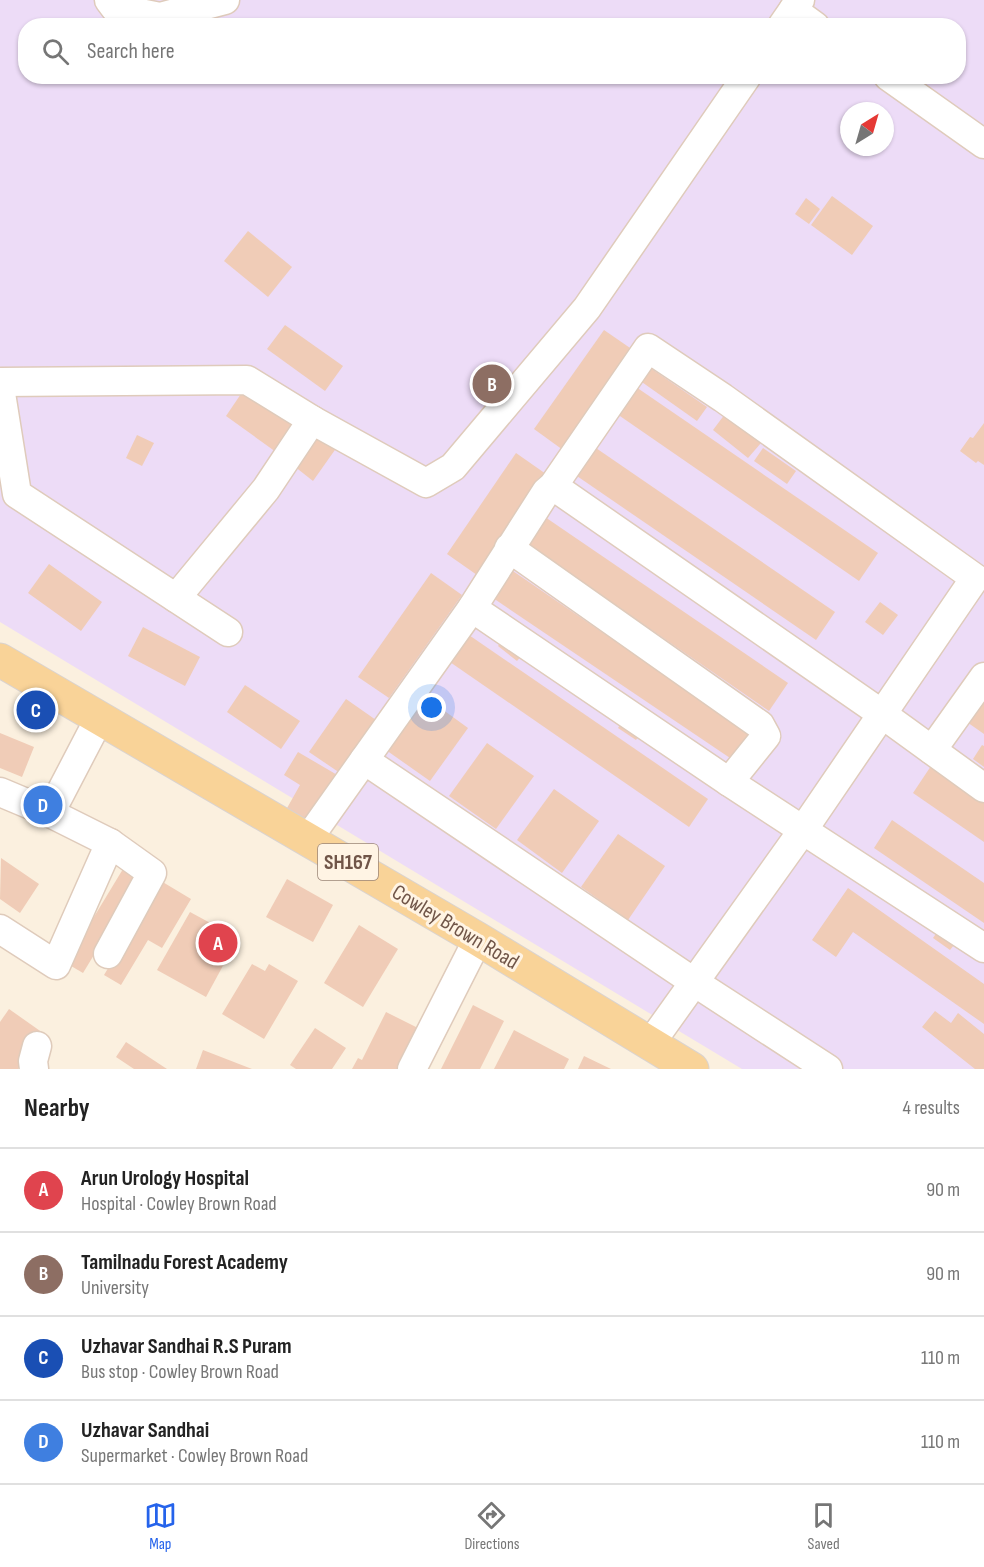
<!DOCTYPE html>
<html lang="en">
<head>
<meta charset="utf-8">
<style>
  body { margin:0; font-family:"Sofia Sans Condensed",sans-serif; background:#f6f6f6; color:#222 }
  .compass { position:absolute; left:840px; top:102px; width:54px; height:54px; border-radius:50%; background:#fff; box-shadow:0 2px 4px #0004; rotate:37deg }
  .you { position:absolute; left:432px; top:708px; width:21px; height:21px; margin:-15px; border:4px solid #fff; border-radius:50%; background:#1a73e8; box-shadow:0 0 0 9px #1a73e833 }
  .badge { display:grid; place-items:center; width:39px; height:39px; border-radius:50%; background:#2563eb; color:#fff; font-size:20px; font-weight:700 }
  .pin { position:absolute; translate:-50% -50%; border:3px solid #fff; box-shadow:0 2px 6px #0006 }
  .list { margin:0; padding:0; list-style:none }
  h2 { display:flex; justify-content:space-between; align-items:center; height:78px; margin:0; padding:0 24px; font-size:26px }
  h2 small { font-size:20px; font-weight:400; color:#767676 }
  .list li { display:grid; grid-template-columns:39px 1fr auto; gap:18px; align-items:center; box-sizing:border-box; height:84px; padding:0 24px; border-top:2px solid #e0e0e0 }
  .list b { display:block; font-size:22px; white-space:nowrap }
  .list p { margin:0; font-size:20px; white-space:nowrap; color:#767676 }
  .list em { font-size:20px; font-style:normal; color:#767676 }
  .icon { flex:none; width:33px; height:33px; fill:none; stroke:currentColor; stroke-width:2; stroke-linecap:round; stroke-linejoin:round }
  .map { position:relative; flex:none; width:984px; height:1069px; overflow:hidden }
  .search { position:absolute; background:#fff; box-shadow:0 2px 4px #0004; left:18px; right:18px; top:18px; height:66px; display:flex; align-items:center; gap:15px; box-sizing:border-box; padding:0 21px; border-radius:24px; color:#767676; font-size:22px }
  .sheet { height:414px; background:#fff }
  nav { display:flex; justify-content:space-around; align-items:center; box-sizing:border-box; height:84px; border-top:2px solid #e0e0e0; background:#fff; font-size:16px; color:#767676 }
  nav a { display:grid; justify-items:center; gap:3px }
  nav .on { color:#2563eb }
  .map>svg:first-child { display:block }
  .education { fill:#eddcf7; fill-rule:evenodd }
  .building { fill:#f0ccb7 }
  .lines { fill:none; stroke-linecap:round; stroke-linejoin:round }
  .minor-casing { stroke:#dfcbbb; stroke-width:31 }
  .major-casing { stroke:#dad3cf; stroke-width:35 }
  .minor { stroke:#fff; stroke-width:28 }
  .major { stroke:#f9d398; stroke-width:33 }
  .labels { text-anchor:middle; stroke-width:6; stroke-linejoin:round; paint-order:stroke }
  .shield { fill:#fff4e4; stroke:#9b8577; stroke-width:1.5 }
  .shield-label { font-size:21px; font-weight:bold; fill:#705548 }
  .street-label { font-size:22px; fill:#705548; stroke:#fff4e4 }
</style>
</head>
<body>
<div class="map">
<svg width="984" height="1069" viewBox="0 0 984 1069">
  <rect width="100%" height="100%" fill="#fbf0df"/>
  <path class="education" d="M 0,0 L 984,0 L 984,1069 L 742,1069 L 0,622 ZM 26,26 L 958,26 L 958,76 L 26,76 ZM 849,111 L 885,111 L 885,147 L 849,147 Z"/>
  <g class="building">
    <polygon points="832,196 873,226 852,255 811,225"/>
    <polygon points="806,198 820,209 809,224 795,214"/>
    <polygon points="248,231 292,267 268,297 224,261"/>
    <polygon points="285,325 343,366 325,391 267,349"/>
    <polygon points="604,330 633,350 563,450 534,429"/>
    <polygon points="649,367 707,407 697,421 639,380"/>
    <polygon points="247,385 298,422 276,452 226,416"/>
    <polygon points="636,387 878,553 859,581 617,414"/>
    <polygon points="725,414 761,443 748,458 713,430"/>
    <polygon points="984,423 984,465 978,461 976,463 960,451 970,437 973,438"/>
    <polygon points="318,432 337,447 313,481 294,466"/>
    <polygon points="137,435 154,443 142,466 126,458"/>
    <polygon points="593,446 835,612 816,640 574,474"/>
    <polygon points="763,448 796,471 787,484 754,461"/>
    <polygon points="516,453 546,474 477,575 447,554"/>
    <polygon points="545,517 788,683 769,711 527,544"/>
    <polygon points="49,564 102,602 81,631 28,593"/>
    <polygon points="510,569 752,735 733,760 490,596"/>
    <polygon points="431,573 462,595 389,698 358,677"/>
    <polygon points="880,602 898,615 883,635 865,622"/>
    <polygon points="143,627 200,657 185,686 128,656"/>
    <polygon points="466,633 708,799 689,827 447,660"/>
    <polygon points="507,634 527,649 517,661 498,646"/>
    <polygon points="245,685 300,721 281,749 227,712"/>
    <polygon points="984,694 984,734 964,720"/>
    <polygon points="424,696 468,728 430,781 386,750"/>
    <polygon points="346,699 376,720 340,773 309,752"/>
    <polygon points="625,717 643,729 636,740 618,728"/>
    <polygon points="0,733 34,747 22,777 0,768"/>
    <polygon points="487,743 534,776 496,829 449,796"/>
    <polygon points="982,745 984,746 984,767 973,759"/>
    <polygon points="298,752 339,776 307,831 282,817 300,785 284,775"/>
    <polygon points="931,766 984,802 984,842 913,793"/>
    <polygon points="554,789 599,821 562,873 517,840"/>
    <polygon points="892,820 984,883 984,923 874,848"/>
    <polygon points="618,834 665,866 628,920 581,887"/>
    <polygon points="1,858 39,884 20,913 0,899"/>
    <polygon points="123,869 140,879 83,973 66,963"/>
    <polygon points="287,879 333,905 313,942 266,917"/>
    <polygon points="161,881 191,899 162,948 148,940 121,985 104,975"/>
    <polygon points="848,888 984,984 984,1024 853,932 836,957 812,940"/>
    <polygon points="190,912 238,938 206,997 157,970"/>
    <polygon points="359,925 398,949 363,1007 324,983"/>
    <polygon points="940,928 958,940 950,950 933,938"/>
    <polygon points="252,964 265,971 269,964 298,981 264,1039 222,1014"/>
    <polygon points="473,1005 504,1021 480,1069 441,1069"/>
    <polygon points="9,1009 43,1033 18,1069 0,1069 0,1022"/>
    <polygon points="935,1011 951,1023 958,1013 984,1034 984,1069 975,1069 922,1027"/>
    <polygon points="386,1012 422,1030 403,1069 352,1069 358,1058 362,1060"/>
    <polygon points="315,1028 346,1048 332,1069 296,1069 290,1065"/>
    <polygon points="514,1030 569,1059 564,1069 494,1069"/>
    <polygon points="126,1042 167,1069 134,1069 116,1057"/>
    <polygon points="203,1050 252,1069 196,1069"/>
    <polygon points="584,1056 611,1069 578,1069"/>
  </g>
  <g class="lines">
    <defs>
      <g id="minor">
        <polyline points="109,0 115,8 160,17 225,0"/>
        <polyline points="793,10 815,26"/>
        <polyline points="782,26 800,0"/>
        <polyline points="888,76 984,144"/>
        <polyline points="0,382 247,380 312,420 426,483 453,467 587,308 747,76"/>
        <polyline points="0,387 17,494 228,632"/>
        <polyline points="553,486 882,714 984,788"/>
        <polyline points="509,548 760,725 766,736 729,782"/>
        <polyline points="176,598 266,489 312,420"/>
        <polyline points="472,608 729,782 984,948"/>
        <polyline points="932,750 984,677"/>
        <polyline points="364,760 694,982 828,1069"/>
        <polyline points="0,792 50,813 99,719"/>
        <polyline points="50,813 110,843 152,873 108,954"/>
        <polyline points="308,839 472,608 546,492 553,486 648,348 723,398 975,578 803,830 650,1044"/>
        <polyline points="0,929 56,965 110,843"/>
        <polyline points="34,1069 33,1061 37,1046"/>
        <polyline points="412,1069 478,939"/>
      </g>
      <polyline id="major" points="0,660 478,939 692,1069"/>
    </defs>
    <use href="#minor" class="minor-casing"/>
    <use href="#major" class="major-casing"/>
    <use href="#minor" class="minor"/>
    <use href="#major" class="major"/>
  </g>
  <g class="labels">
    <rect class="shield" x="318" y="844" width="60" height="36" rx="4.5"/>
    <g class="shield-label">
      <text x="348" y="869">SH167</text>
    </g>
    <g class="street-label">
      <text transform="translate(456 926) rotate(31)" y="8">Cowley Brown Road</text>
    </g>
  </g>
</svg>
<svg class="compass" viewBox="-18 -18 36 36"><path d="M0-13l5 13h-10z" fill="#e53935"/><path d="M0 13l5-13h-10z" fill="#767676"/></svg>
<div class="you"></div>
<div class="pin badge" style="left:218px;top:943px;background:#e0444e">A</div>
<div class="pin badge" style="left:492px;top:384px;background:#8d6e63">B</div>
<div class="pin badge" style="left:36px;top:710px;background:#1a4fb4">C</div>
<div class="pin badge" style="left:43px;top:805px;background:#3f7fe0">D</div>
<div class="search"><svg class="icon" aria-label="search" viewBox="0 0 24 24"><circle cx="10" cy="10" r="6"/><path d="M15 15l6 6"/></svg>Search here</div>
</div>
<section class="sheet">
<h2>Nearby<small>4 results</small></h2>
<ul class="list">
<li><span class="badge" style="background:#e0444e">A</span><div><b>Arun Urology Hospital</b><p>Hospital · Cowley Brown Road</p></div><em>90 m</em></li>
<li><span class="badge" style="background:#8d6e63">B</span><div><b>Tamilnadu Forest Academy</b><p>University</p></div><em>90 m</em></li>
<li><span class="badge" style="background:#1a4fb4">C</span><div><b>Uzhavar Sandhai R.S Puram</b><p>Bus stop · Cowley Brown Road</p></div><em>110 m</em></li>
<li><span class="badge" style="background:#3f7fe0">D</span><div><b>Uzhavar Sandhai</b><p>Supermarket · Cowley Brown Road</p></div><em>110 m</em></li>
</ul>
</section>
<nav>
<a class="on"><svg class="icon" aria-label="map" viewBox="0 0 24 24"><path d="M3 6l6-2 6 2 6-2v14l-6 2-6-2-6 2zM9 4v14M15 6v14"/></svg>Map</a>
<a><svg class="icon" aria-label="directions" viewBox="0 0 24 24"><path d="M12 3l9 9-9 9-9-9zM9 14v-3h6M13 9l2 2-2 2"/></svg>Directions</a>
<a><svg class="icon" aria-label="saved" viewBox="0 0 24 24"><path d="M7 4h10v16l-5-4-5 4z"/></svg>Saved</a>
</nav>
</body>
</html>
